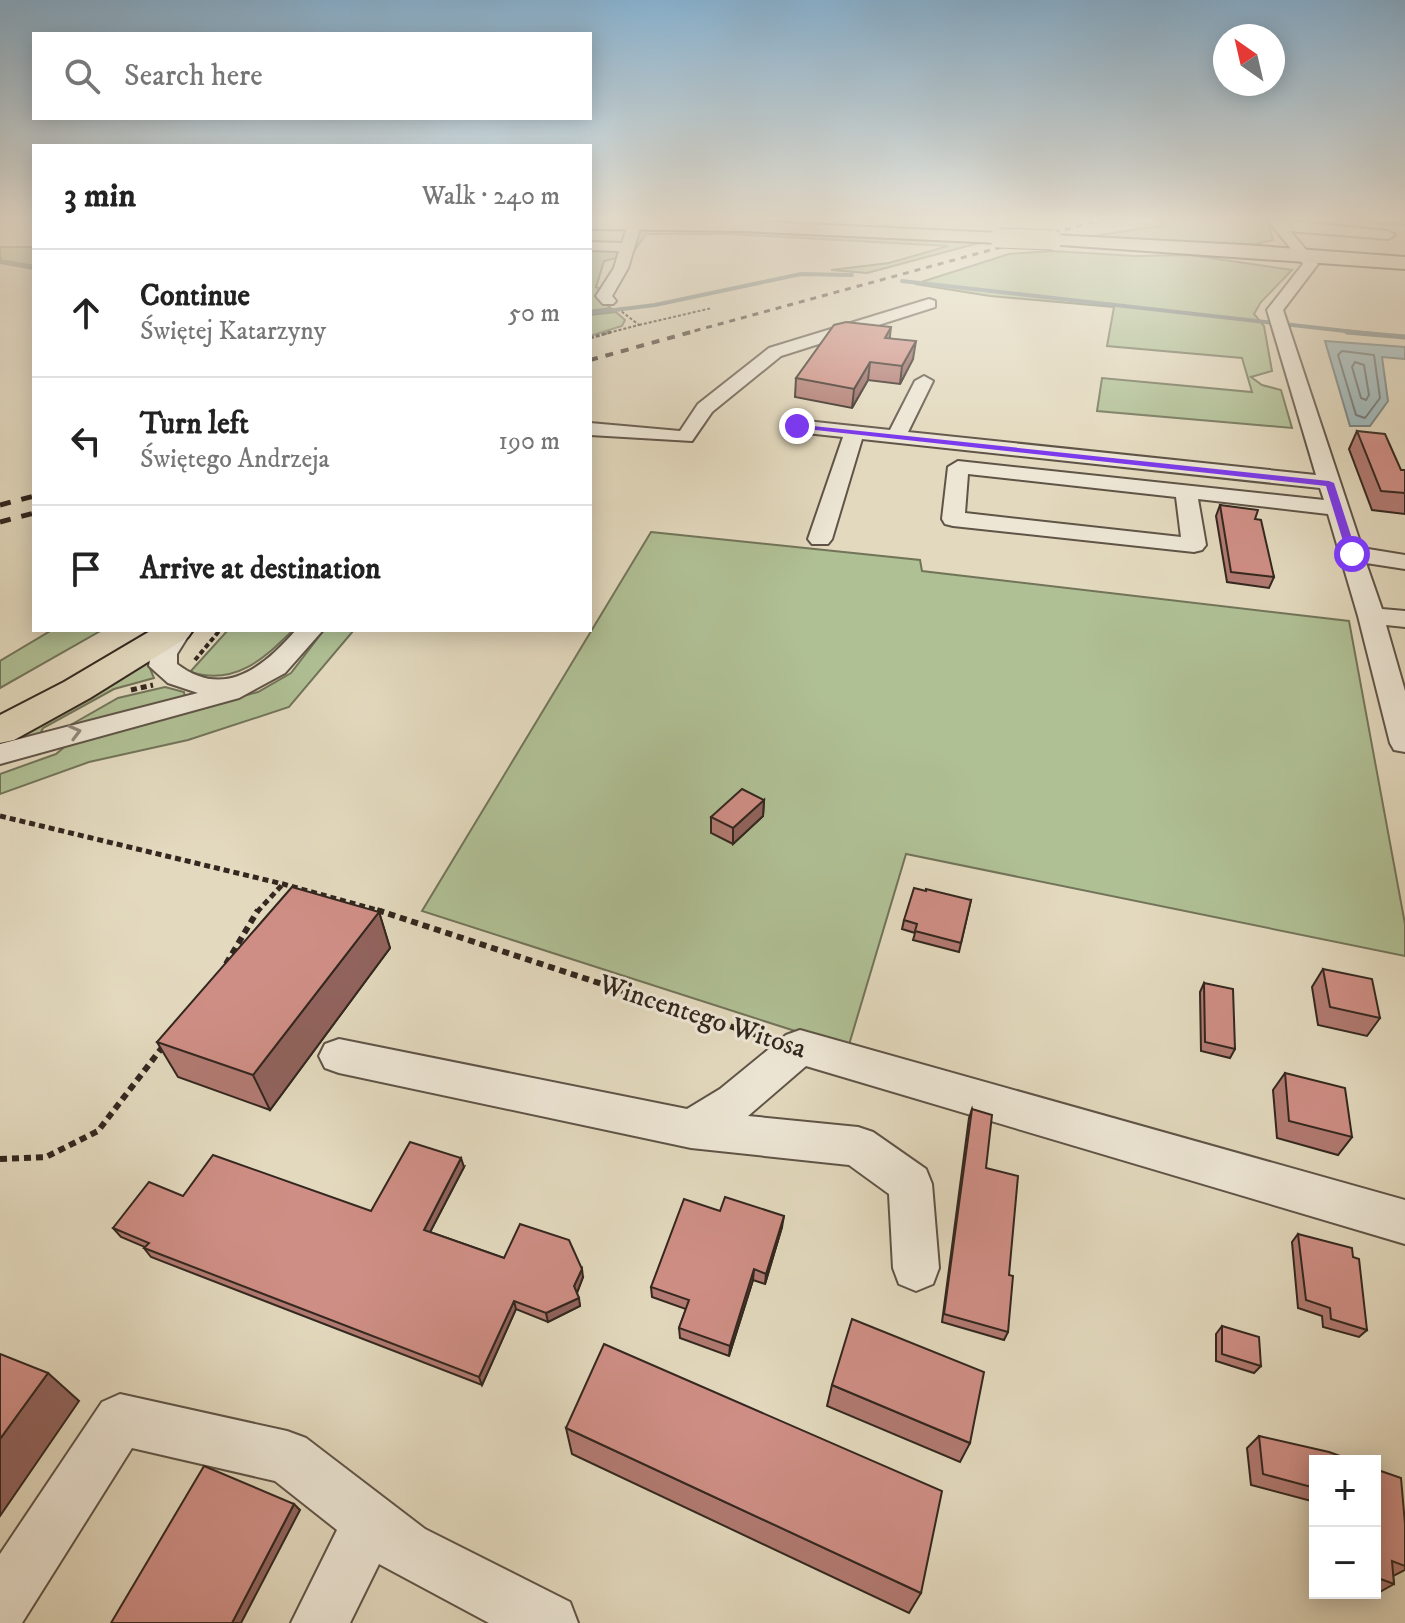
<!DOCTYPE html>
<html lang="en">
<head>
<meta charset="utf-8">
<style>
  body { margin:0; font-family:"IM FELL DW Pica",serif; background:#f2f2f2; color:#222 }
  .controls { position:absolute; right:24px; bottom:24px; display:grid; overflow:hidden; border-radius:0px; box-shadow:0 4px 20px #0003 }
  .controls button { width:72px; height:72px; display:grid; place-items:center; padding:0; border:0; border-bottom:2px solid #e0e0e0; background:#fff; color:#222; font:40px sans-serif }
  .compass { position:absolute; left:1213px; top:24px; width:72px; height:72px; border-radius:50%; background:#fff; box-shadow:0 4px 20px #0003; rotate:326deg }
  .stop { position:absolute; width:24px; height:24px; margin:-18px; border:6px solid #7c3aed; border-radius:50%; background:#fff }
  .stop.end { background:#7c3aed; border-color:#fff; box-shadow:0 2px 8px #0008 }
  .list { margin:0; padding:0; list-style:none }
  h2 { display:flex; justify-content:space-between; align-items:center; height:104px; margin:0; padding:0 32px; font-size:34px }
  h2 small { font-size:26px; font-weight:400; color:#767676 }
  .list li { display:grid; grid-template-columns:52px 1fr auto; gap:24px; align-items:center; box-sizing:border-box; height:128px; padding:0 32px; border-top:2px solid #e0e0e0 }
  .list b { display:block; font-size:30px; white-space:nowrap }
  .list p { margin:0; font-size:26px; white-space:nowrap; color:#767676 }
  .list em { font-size:26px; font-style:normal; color:#767676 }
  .icon { flex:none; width:44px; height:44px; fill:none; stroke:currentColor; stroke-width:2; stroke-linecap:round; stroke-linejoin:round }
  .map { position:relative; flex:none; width:1405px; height:1623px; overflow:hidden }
  .search { position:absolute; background:#fff; box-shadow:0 4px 20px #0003; left:32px; top:32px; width:560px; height:88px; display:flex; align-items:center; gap:20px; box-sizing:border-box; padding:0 28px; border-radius:0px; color:#767676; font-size:30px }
  .panel { position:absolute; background:#fff; box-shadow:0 4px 20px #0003; left:32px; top:144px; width:560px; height:488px; border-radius:0px }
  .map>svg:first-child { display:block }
  .green { fill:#b0c095; stroke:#72745a; stroke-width:2 }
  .water { fill:#99b7bc; stroke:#707d7d; stroke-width:2 }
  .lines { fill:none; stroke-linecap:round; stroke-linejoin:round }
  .shore { stroke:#666f6e; stroke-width:2 }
  .stream-far1 { stroke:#707d7d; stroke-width:4 }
  .stream { stroke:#707d7d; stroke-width:5 }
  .minor-casing { stroke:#5f5447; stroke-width:4 }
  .major-casing { stroke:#33271f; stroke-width:4 }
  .path-far4 { stroke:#33271f; stroke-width:2; stroke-dasharray:3 2; stroke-linecap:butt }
  .path-far3 { stroke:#33271f; stroke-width:3; stroke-dasharray:4 2; stroke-linecap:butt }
  .path-far2 { stroke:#33271f; stroke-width:4; stroke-dasharray:5 3; stroke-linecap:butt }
  .path-far1 { stroke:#33271f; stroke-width:5; stroke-dasharray:6 4; stroke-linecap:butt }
  .path { stroke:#33271f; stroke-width:6; stroke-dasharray:7 5; stroke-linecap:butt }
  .minor { fill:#ede6d5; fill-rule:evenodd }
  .major { fill:#e3d9be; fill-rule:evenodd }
  .rail-far2 { stroke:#33271f; stroke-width:3; stroke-dasharray:6 6; stroke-linecap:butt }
  .rail-far1 { stroke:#33271f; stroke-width:4; stroke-dasharray:8 8; stroke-linecap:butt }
  .rail { stroke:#33271f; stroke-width:5; stroke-dasharray:11 11; stroke-linecap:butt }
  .major-bridge-casing { stroke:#33271f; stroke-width:21; stroke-linecap:butt }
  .major-bridge { stroke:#e3d9be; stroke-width:19 }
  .wall { fill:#b27a72; stroke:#33271f; stroke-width:2 }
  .shaded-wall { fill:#91635d; stroke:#33271f; stroke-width:2 }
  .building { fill:#cf8e85; stroke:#33271f; stroke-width:2 }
  .oneway { stroke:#90867a }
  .route { fill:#7c3aed }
  .labels { text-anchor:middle; stroke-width:6; stroke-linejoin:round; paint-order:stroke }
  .near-street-label { font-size:28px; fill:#33271f; stroke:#ede6d5 }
</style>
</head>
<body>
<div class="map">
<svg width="1405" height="1623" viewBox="0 0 1405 1623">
  <rect width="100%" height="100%" fill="#e3d9be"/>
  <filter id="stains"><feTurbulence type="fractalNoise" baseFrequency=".0025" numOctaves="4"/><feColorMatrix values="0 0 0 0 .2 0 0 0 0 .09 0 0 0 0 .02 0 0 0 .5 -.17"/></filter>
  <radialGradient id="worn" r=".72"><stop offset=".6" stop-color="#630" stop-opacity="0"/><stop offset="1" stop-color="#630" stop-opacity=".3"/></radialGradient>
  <g class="green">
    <polygon points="1157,219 1267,219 1273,240 1252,245 1087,237 1166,225"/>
    <polygon points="637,228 708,228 990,240 867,273 831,270 889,263 948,246 730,234 646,234 628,260"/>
    <polygon points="0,247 34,247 34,266 0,260"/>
    <polygon points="590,247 621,249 620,257 604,261 596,287 600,289 601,300 611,308 590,311"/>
    <polygon points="1052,251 1136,256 1190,255 1292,270 1261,302 1254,314 1264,326 1272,371 1251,377 1262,385 1281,390 1292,428 1097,411 1102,378 1252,392 1242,358 1107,346 1114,307 990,296 915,284 1009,254"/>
    <polygon points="616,312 625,320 622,326 590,336 590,315"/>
    <polygon points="651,532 920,560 922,571 1349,621 1405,924 1405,956 906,854 848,1048 422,911"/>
    <polygon points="52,630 102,630 0,688 0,661"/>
    <path d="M 228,630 L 293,630 C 264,659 235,686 190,672 Z"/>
    <polygon points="324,630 354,630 289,707 188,740 89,762 0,794 0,774 56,754 68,744 258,692 291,673"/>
    <polygon points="147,661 154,678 114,689 43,728 40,734 9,740"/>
    <polygon points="165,687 184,692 185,698 67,727 118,698"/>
  </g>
  <polygon class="water" points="1325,341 1405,347 1405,359 1382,357 1388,401 1370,426 1350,426"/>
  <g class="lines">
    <g class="shore">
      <polygon points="1342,351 1374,355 1380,398 1365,418 1356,415 1338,355"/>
      <polygon points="1355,362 1364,365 1369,395 1366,400 1361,398 1352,367"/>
    </g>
    <g class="stream-far1">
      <polyline points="5,219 34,220"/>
      <polyline points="1348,219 1405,225"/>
      <polyline points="0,262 34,268"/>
      <polyline points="902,281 1372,334"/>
      <polyline points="590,313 655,305 801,274 852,275"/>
    </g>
    <polyline class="stream" points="1347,332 1405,337"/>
    <defs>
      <g id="minor">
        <path d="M 1267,219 L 1388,231 L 1395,235 L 1388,239 L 1290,231 L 1318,264 L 1283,310 L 1362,548 L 1405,555 L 1405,569 L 1366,563 L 1382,609 L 1405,611 L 1405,627 L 1386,625 L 1405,691 L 1405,752 L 1394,750 L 1390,743 L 1358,616 L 1328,514 L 1198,499 L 1206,545 L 1202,550 L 1194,552 L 953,526 L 945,524 L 942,519 L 948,467 L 958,461 L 1324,500 L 1320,488 L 862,439 L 832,539 L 828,544 L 812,544 L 808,539 L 843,437 L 797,432 L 787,426 L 797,420 L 890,430 L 915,381 L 924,376 L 933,381 L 908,432 L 1316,475 L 1267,310 L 1303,264 ZM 968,474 L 1176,497 L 1181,537 L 965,513 Z"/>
        <polygon points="629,222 641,225 628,268 612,296 616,301 613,304 603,304 596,296 614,268 619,251 590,250 590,242 622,243"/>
        <polygon points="929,299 935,301 935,307 781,356 712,412 692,441 590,435 590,423 680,431 698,404 769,348"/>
        <path d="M 166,630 L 192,630 L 177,654 L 177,664 C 224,700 264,667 296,630 L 323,630 L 285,673 L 239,698 L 0,764 L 0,744 L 198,693 L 168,683 L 149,666 L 151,654 Z"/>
        <polygon points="800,1030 1405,1200 1405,1244 806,1066 748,1116 858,1127 873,1132 926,1169 932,1184 939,1268 933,1284 916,1291 899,1284 893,1268 889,1194 849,1165 691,1148 339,1073 325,1068 319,1056 325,1044 339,1039 687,1109 720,1089 786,1035"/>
        <polygon points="120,1394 287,1431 306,1438 425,1529 570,1602 578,1623 489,1623 379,1564 350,1623 291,1623 337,1530 275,1481 132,1448 22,1623 0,1623 0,1554 102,1402"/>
      </g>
      <g id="major">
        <polygon points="590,219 743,221 999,233 1008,238 999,243 743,231 590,229"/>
        <polygon points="1053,235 1244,245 1405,257 1405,269 1047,244 1044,240"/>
        <polygon points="152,630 193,630 188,637 90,698 14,740 0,743 0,715 64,682"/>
      </g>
    </defs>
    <use href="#minor" class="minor-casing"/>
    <use href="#major" class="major-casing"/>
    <g class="path-far4">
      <polyline points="639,325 712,308"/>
      <polyline points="604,334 639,325 621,311"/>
    </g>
    <polyline class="path-far3" points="590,338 611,332"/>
    <polyline class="path-far2" points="195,660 220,630"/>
    <g class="path-far1">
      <polyline points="131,690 153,685"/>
      <polyline points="0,816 283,884 384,912"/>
      <polyline points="257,912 282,885"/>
    </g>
    <g class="path">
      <polyline points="377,910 763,1037"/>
      <polyline points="226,964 258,910"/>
      <polyline points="0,1159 46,1157 98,1131 164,1045"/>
    </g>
    <use href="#minor" class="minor"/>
    <use href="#major" class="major"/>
    <polyline class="rail-far2" points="683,334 1104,219"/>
    <polyline class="rail-far1" points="590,360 691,332"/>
    <g class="rail">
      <polyline points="0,505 34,496"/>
      <polyline points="0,522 34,513"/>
    </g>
    <defs>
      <polyline id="major-bridge" points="999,238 1053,240"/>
    </defs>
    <use href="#major-bridge" class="major-bridge-casing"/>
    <use href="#major-bridge" class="major-bridge"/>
  </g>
  <g class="wall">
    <polygon points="890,338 913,359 900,384 868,380 852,408 795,397 796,378"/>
    <polygon points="1357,431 1401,470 1405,470 1405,514 1372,510 1349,449"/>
    <polygon points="1220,505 1255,519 1274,577 1269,588 1227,582 1216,516"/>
    <polygon points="764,800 763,816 733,844 711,833 711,817"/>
    <polygon points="971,900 959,952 913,940 915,933 902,929 904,920"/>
    <polygon points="379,912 390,948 270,1110 178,1077 157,1042"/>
    <polygon points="1323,969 1380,1018 1367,1036 1318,1025 1312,987"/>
    <polygon points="1204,983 1235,1049 1230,1058 1201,1051 1200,992"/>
    <polygon points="1285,1073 1352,1137 1338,1155 1277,1138 1273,1090"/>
    <polygon points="972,1109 986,1168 1009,1275 1008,1332 1004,1340 942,1322 969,1118"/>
    <polygon points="464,1167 430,1232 504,1258 583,1277 577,1293 580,1306 548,1322 516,1309 482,1385 151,1257 144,1248 145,1247 121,1237 113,1228 183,1196 371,1211"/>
    <polygon points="720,1211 782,1227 765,1284 753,1280 729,1356 680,1338 679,1328 686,1309 652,1297 651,1287"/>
    <polygon points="1298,1234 1367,1330 1359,1337 1323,1327 1322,1316 1298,1308 1292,1242"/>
    <polygon points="1222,1326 1261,1366 1254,1373 1216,1361 1216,1334"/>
    <polygon points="832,1385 970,1443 960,1462 827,1406"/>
    <polygon points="566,1428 921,1593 909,1613 572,1454"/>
    <polygon points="1259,1436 1315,1461 1315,1502 1251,1485 1247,1448"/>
    <polygon points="1375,1469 1405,1524 1405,1570 1393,1576 1394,1584 1378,1593 1375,1592"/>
  </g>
  <g class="shaded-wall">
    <polygon points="891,327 889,344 885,338"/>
    <polygon points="916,341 913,359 900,384 902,366"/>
    <polygon points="870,362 868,380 852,408 854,389"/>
    <polygon points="764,800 763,816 733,844 733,828"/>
    <polygon points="379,912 390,948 270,1110 253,1075"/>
    <polygon points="461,1158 464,1167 427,1238 424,1230"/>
    <polygon points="784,1216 782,1227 765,1284 766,1274"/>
    <polygon points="582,1269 583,1277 576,1295 574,1286"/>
    <polygon points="754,1269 753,1280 729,1356 730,1346"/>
    <polygon points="579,1298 580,1306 548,1322 546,1313"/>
    <polygon points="514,1301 516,1309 482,1385 479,1377"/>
    <polygon points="48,1373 79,1401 0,1516 0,1439"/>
    <polygon points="294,1504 300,1510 241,1623 232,1623"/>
  </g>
  <g class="building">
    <polygon points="846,322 891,327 885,338 916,341 902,366 870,362 854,389 796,378 834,325"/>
    <polygon points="1357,431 1385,434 1401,470 1405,470 1405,493 1381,491"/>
    <polygon points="1220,505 1258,510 1255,519 1261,520 1274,577 1231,572"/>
    <polygon points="742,789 764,800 733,828 711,817"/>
    <polygon points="292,887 379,912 253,1075 157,1042"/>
    <polygon points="914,888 926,891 926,889 971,900 961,943 915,931 917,924 904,920"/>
    <polygon points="1323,969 1372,979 1380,1018 1330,1007"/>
    <polygon points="1204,983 1233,989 1235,1049 1205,1042"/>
    <polygon points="1285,1073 1345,1088 1352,1137 1289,1121"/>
    <polygon points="972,1109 992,1115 986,1168 1018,1176 1009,1275 1013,1276 1008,1332 944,1314"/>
    <polygon points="410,1142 461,1158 424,1230 504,1258 520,1224 569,1240 582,1269 574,1286 579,1298 546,1313 514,1301 479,1377 144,1248 149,1243 113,1228 149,1182 183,1196 213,1155 371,1211"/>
    <polygon points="725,1197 784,1216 766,1274 754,1269 730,1346 679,1328 689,1300 651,1287 684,1199 720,1211"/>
    <polygon points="1298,1234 1352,1248 1353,1257 1359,1259 1367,1330 1331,1319 1330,1308 1306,1300"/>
    <polygon points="852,1319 984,1372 970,1443 832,1385"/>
    <polygon points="1222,1326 1259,1337 1261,1366 1222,1354"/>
    <polygon points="604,1344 942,1491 921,1593 566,1428"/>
    <polygon points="0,1354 48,1373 0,1439"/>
    <polygon points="1259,1436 1329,1452 1354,1461 1315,1461 1315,1488 1263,1474"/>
    <polygon points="204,1466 294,1504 232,1623 111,1623"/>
    <polygon points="1375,1469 1401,1478 1405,1524 1405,1566 1392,1561 1394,1584 1375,1577"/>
  </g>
  <defs><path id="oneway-chevron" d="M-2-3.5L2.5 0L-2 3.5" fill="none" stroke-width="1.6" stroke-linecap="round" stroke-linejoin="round" transform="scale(2)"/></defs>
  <use class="oneway" href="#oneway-chevron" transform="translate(75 732) rotate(-15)"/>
  <linearGradient id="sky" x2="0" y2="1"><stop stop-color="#88b5d6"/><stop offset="0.49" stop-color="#f2eee2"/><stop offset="1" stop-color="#f2eee2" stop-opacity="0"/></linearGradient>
  <rect width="1405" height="446" fill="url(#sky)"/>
  <polygon class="route" points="794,424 1329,481 1334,483 1357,554 1352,557 1347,554 1326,486 797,428"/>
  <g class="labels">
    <g class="near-street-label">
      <text transform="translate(703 1015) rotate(18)" y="10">Wincentego Witosa</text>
    </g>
  </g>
  <rect width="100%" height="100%" filter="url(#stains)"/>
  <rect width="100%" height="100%" fill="url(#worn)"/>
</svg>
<div class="controls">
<button>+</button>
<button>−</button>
</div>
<svg class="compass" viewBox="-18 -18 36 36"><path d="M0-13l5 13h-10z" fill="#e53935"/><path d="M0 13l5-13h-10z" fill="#767676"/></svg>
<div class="stop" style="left:1352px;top:554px"></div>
<div class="stop end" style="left:797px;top:426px"></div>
<div class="search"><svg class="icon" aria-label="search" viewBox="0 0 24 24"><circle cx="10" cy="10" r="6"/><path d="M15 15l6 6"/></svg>Search here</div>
<section class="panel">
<h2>3 min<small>Walk · 240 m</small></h2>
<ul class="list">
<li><svg class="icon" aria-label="ahead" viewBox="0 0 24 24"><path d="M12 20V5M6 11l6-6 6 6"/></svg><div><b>Continue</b><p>Świętej Katarzyny</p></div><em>50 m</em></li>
<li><svg class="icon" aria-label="left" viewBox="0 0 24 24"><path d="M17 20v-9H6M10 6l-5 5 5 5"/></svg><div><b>Turn left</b><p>Świętego Andrzeja</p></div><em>190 m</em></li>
<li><svg class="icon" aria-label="arrive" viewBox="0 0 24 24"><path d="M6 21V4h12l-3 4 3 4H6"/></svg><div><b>Arrive at destination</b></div></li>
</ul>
</section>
</div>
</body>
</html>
